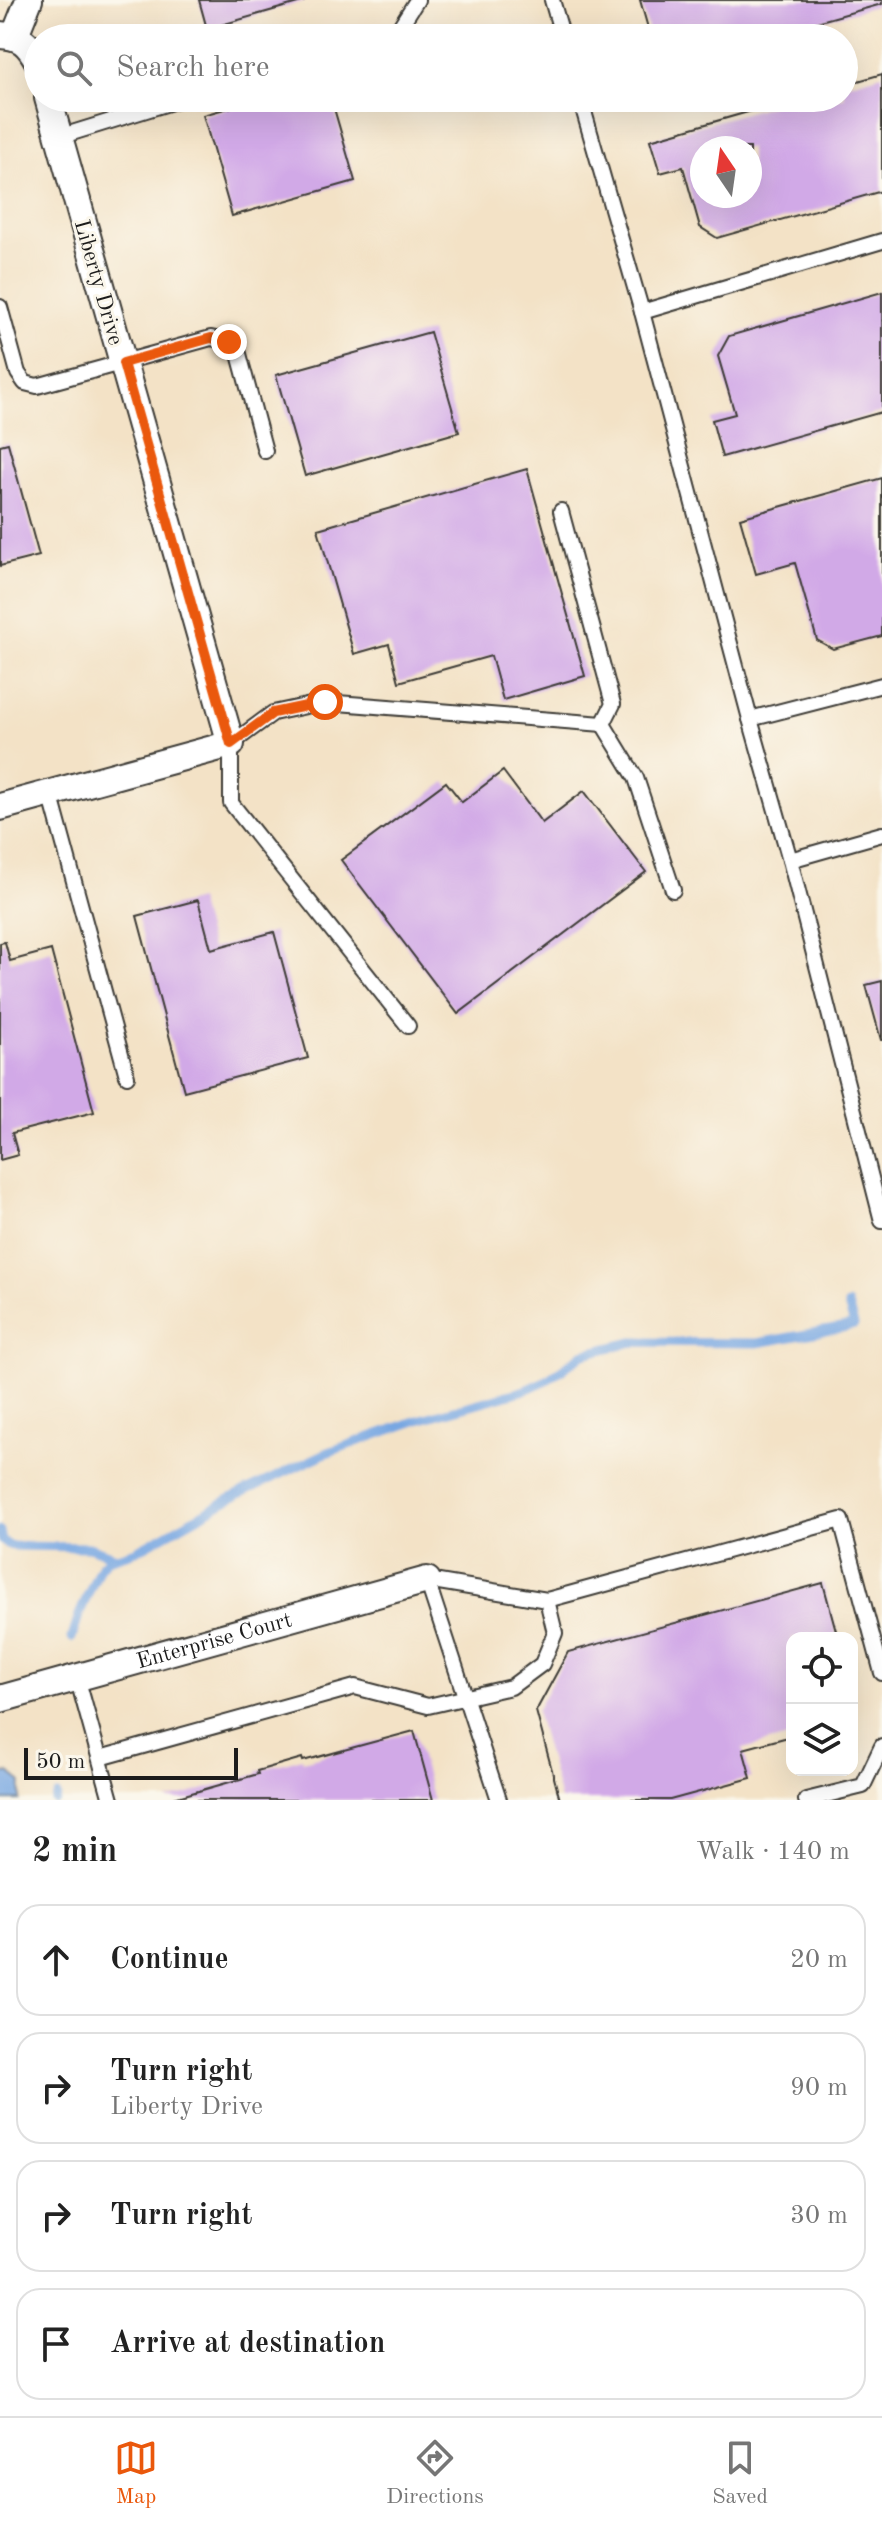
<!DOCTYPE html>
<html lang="en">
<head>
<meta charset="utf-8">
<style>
  body { margin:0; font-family:"Old Standard TT",serif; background:#f6f6f6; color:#222 }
  .controls { position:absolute; right:24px; bottom:24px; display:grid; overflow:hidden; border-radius:16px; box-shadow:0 8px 32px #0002 }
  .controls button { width:72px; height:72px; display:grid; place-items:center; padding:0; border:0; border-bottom:2px solid #e0e0e0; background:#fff; color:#222; font:40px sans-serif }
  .compass { position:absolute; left:690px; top:136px; width:72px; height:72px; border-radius:50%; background:#fff; box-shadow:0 8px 32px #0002; rotate:347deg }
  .scale { position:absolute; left:24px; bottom:20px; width:214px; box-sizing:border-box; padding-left:8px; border:4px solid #1c1c1c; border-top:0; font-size:22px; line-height:28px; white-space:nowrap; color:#1c1c1c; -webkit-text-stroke:6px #fbf7ec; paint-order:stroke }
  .stop { position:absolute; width:24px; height:24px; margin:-18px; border:6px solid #ea580c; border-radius:50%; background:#fff }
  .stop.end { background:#ea580c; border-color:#fff; box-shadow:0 2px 8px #0008 }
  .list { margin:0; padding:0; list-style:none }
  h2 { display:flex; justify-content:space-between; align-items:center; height:104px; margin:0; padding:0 32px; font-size:34px }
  h2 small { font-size:26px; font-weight:400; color:#767676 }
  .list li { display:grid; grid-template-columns:52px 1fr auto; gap:24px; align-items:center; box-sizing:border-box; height:112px; margin:0 16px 16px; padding:0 16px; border:2px solid #e0e0e0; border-radius:24px }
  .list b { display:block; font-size:30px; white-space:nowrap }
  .list p { margin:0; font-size:26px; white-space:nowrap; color:#767676 }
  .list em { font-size:26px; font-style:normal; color:#767676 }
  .icon { flex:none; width:44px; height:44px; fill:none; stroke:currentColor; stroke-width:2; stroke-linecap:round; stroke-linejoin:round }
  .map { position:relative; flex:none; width:882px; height:1800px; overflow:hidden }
  .search { position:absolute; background:#fff; box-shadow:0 8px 32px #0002; left:24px; right:24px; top:24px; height:88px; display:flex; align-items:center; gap:20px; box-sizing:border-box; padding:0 28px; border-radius:44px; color:#767676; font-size:30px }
  .sheet { height:616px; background:#fff }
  nav { display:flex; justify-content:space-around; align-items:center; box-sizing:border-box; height:112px; border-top:2px solid #e0e0e0; background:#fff; font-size:22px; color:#767676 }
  nav a { display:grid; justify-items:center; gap:4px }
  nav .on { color:#ea580c }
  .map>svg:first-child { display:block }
  .water { fill:#78a7e2; stroke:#4a627f; stroke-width:2 }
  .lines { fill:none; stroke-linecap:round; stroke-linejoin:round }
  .stream { stroke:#78a7e2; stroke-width:9 }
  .building { fill:#d1a9e7; fill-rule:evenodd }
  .lane-casing { stroke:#3c3a36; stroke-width:18 }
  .street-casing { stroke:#3c3a36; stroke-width:30 }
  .lane { stroke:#fff; stroke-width:14 }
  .street { stroke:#fff; stroke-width:26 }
  .route { stroke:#ea580c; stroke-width:10 }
  .labels { text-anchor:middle; stroke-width:6; stroke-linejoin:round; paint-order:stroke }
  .street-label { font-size:22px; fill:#1c1c1c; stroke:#fbf7ec }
</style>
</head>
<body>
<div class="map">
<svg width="882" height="1800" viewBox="0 0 882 1800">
  <rect width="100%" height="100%" fill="#fbf7ec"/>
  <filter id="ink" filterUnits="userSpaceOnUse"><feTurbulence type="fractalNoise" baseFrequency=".0125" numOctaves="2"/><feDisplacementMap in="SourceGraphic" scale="16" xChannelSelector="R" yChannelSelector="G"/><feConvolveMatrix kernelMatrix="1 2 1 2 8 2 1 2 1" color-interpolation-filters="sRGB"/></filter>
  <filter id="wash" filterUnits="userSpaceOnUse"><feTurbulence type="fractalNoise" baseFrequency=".006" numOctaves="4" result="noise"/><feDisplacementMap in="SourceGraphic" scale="32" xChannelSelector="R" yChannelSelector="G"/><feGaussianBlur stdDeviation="1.8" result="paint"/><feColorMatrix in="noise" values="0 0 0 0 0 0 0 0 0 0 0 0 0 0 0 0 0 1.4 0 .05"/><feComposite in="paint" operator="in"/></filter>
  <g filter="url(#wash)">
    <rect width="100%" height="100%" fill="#f3e2c6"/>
    <polygon class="water" points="0,1772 9,1773 21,1782 20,1800 0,1800"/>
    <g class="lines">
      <g class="stream">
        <path d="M 0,1531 C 1,1540 3,1544 13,1546 L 89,1547 L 116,1557"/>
        <polyline points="72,1638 79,1615 100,1567 107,1560 136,1551 233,1497 326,1453 418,1420 525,1390 547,1380 583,1354 633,1342 757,1343 847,1327 854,1325 848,1305"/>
        <polyline points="55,1800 57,1796"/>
      </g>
    </g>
    <g id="blocks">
      <g class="building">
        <polygon points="199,0 305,0 305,1 207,29"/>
        <polygon points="640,0 882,0 882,4 759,38 641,38 650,35"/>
        <path d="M 882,74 L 882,191 L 717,238 L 700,227 L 683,167 L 660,173 L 650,140 L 797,98 L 844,98 L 844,85 ZM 702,148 L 750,148 L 750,196 L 702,196 Z"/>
        <polygon points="264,98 331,98 355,181 232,216 203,115"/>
        <polygon points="882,292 882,412 722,457 712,420 735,414 718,356 729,336"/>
        <polygon points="430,332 459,432 305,476 276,375"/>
        <polygon points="8,443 39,556 0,566 0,445"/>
        <polygon points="527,469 585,676 503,700 491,656 399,682 389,644 354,654 318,529"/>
        <polygon points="882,478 882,636 833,649 817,640 795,563 756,574 740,518"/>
        <polygon points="503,771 542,823 584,791 646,872 458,1014 341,860 446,782 462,802"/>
        <polygon points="198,900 211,949 274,932 308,1058 184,1091 137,916"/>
        <polygon points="5,942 10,961 51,950 94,1112 12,1133 18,1155 0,1160 0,943"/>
        <polygon points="882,981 882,1040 881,1040 866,985"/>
        <polygon points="823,1583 838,1638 792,1638 792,1736 743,1749 751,1778 670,1800 560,1800 536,1711 568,1652"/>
        <polygon points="414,1731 433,1800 167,1800 258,1774 257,1771 302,1758 303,1761"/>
      </g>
    </g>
  </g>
  <g filter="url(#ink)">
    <use href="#blocks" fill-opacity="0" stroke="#3c3a36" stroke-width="2"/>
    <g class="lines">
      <defs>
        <g id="lane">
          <polyline points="552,0 563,38"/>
          <polyline points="379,38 396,33 417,0"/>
          <polyline points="580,98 642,312 750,719 790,860 882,1221"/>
          <polyline points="59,137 185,98"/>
          <polyline points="0,307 18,373 25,383 37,386 211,338 229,342 239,354 265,451"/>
          <polyline points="642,312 882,241"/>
          <polyline points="750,719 882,685"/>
          <polyline points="603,724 636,778 673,890"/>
          <polyline points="50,793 127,1076"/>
          <polyline points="790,860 882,834"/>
          <polyline points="408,1026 231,803 231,744 273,713 325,702 603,724 613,704 561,511"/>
          <polyline points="77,1677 111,1800"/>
          <polyline points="100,1758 355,1687 428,1706 511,1687 542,1664 555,1633 547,1600"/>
          <polyline points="499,1800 427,1580 547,1600 841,1520 882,1673"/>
          <polyline points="806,1800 863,1786 882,1746"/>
        </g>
        <g id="street">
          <path d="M 0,35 C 21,36 28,43 38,61"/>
          <polyline points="15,35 29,0"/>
          <polyline points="0,807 231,744 48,98"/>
          <path id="s1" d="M 0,1699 L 427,1580"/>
        </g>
      </defs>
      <use href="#lane" class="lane-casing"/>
      <use href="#street" class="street-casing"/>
      <use href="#lane" class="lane"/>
      <use href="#street" class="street"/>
    </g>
  </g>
  <g class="lines" filter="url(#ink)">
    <polyline class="route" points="229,342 211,338 123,363 231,744 273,713 325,702"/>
  </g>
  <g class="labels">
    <g class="street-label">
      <text transform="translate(100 282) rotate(74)" y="8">Liberty Drive</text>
      <text dy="8" stroke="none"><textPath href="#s1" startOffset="222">Enterprise Court</textPath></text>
    </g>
  </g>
</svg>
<div class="controls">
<button><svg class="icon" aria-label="locate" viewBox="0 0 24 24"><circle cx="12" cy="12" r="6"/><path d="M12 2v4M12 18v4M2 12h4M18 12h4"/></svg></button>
<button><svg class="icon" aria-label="layers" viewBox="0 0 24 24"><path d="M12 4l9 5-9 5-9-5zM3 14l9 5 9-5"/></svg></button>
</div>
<svg class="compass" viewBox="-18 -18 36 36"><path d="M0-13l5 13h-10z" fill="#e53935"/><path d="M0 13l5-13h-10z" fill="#767676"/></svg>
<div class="scale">50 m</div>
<div class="stop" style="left:325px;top:702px"></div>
<div class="stop end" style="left:229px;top:342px"></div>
<div class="search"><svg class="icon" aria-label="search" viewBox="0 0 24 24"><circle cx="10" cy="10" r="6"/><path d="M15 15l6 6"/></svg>Search here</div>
</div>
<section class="sheet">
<h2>2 min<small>Walk · 140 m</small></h2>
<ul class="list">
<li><svg class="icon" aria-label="ahead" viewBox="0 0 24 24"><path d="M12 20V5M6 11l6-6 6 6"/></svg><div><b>Continue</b></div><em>20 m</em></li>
<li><svg class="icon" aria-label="right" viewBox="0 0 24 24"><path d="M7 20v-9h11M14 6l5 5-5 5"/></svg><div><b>Turn right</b><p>Liberty Drive</p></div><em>90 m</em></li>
<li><svg class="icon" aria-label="right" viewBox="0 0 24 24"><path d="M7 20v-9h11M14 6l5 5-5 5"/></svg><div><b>Turn right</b></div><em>30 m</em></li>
<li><svg class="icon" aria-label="arrive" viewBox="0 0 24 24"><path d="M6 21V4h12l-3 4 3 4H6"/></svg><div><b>Arrive at destination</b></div></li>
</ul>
</section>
<nav>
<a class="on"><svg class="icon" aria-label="map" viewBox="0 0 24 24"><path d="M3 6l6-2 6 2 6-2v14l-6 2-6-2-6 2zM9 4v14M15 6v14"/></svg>Map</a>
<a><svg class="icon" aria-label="directions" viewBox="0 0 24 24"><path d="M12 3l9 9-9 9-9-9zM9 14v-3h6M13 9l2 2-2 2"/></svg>Directions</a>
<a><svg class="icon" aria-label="saved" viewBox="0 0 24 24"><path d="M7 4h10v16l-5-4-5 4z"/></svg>Saved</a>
</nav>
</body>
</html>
